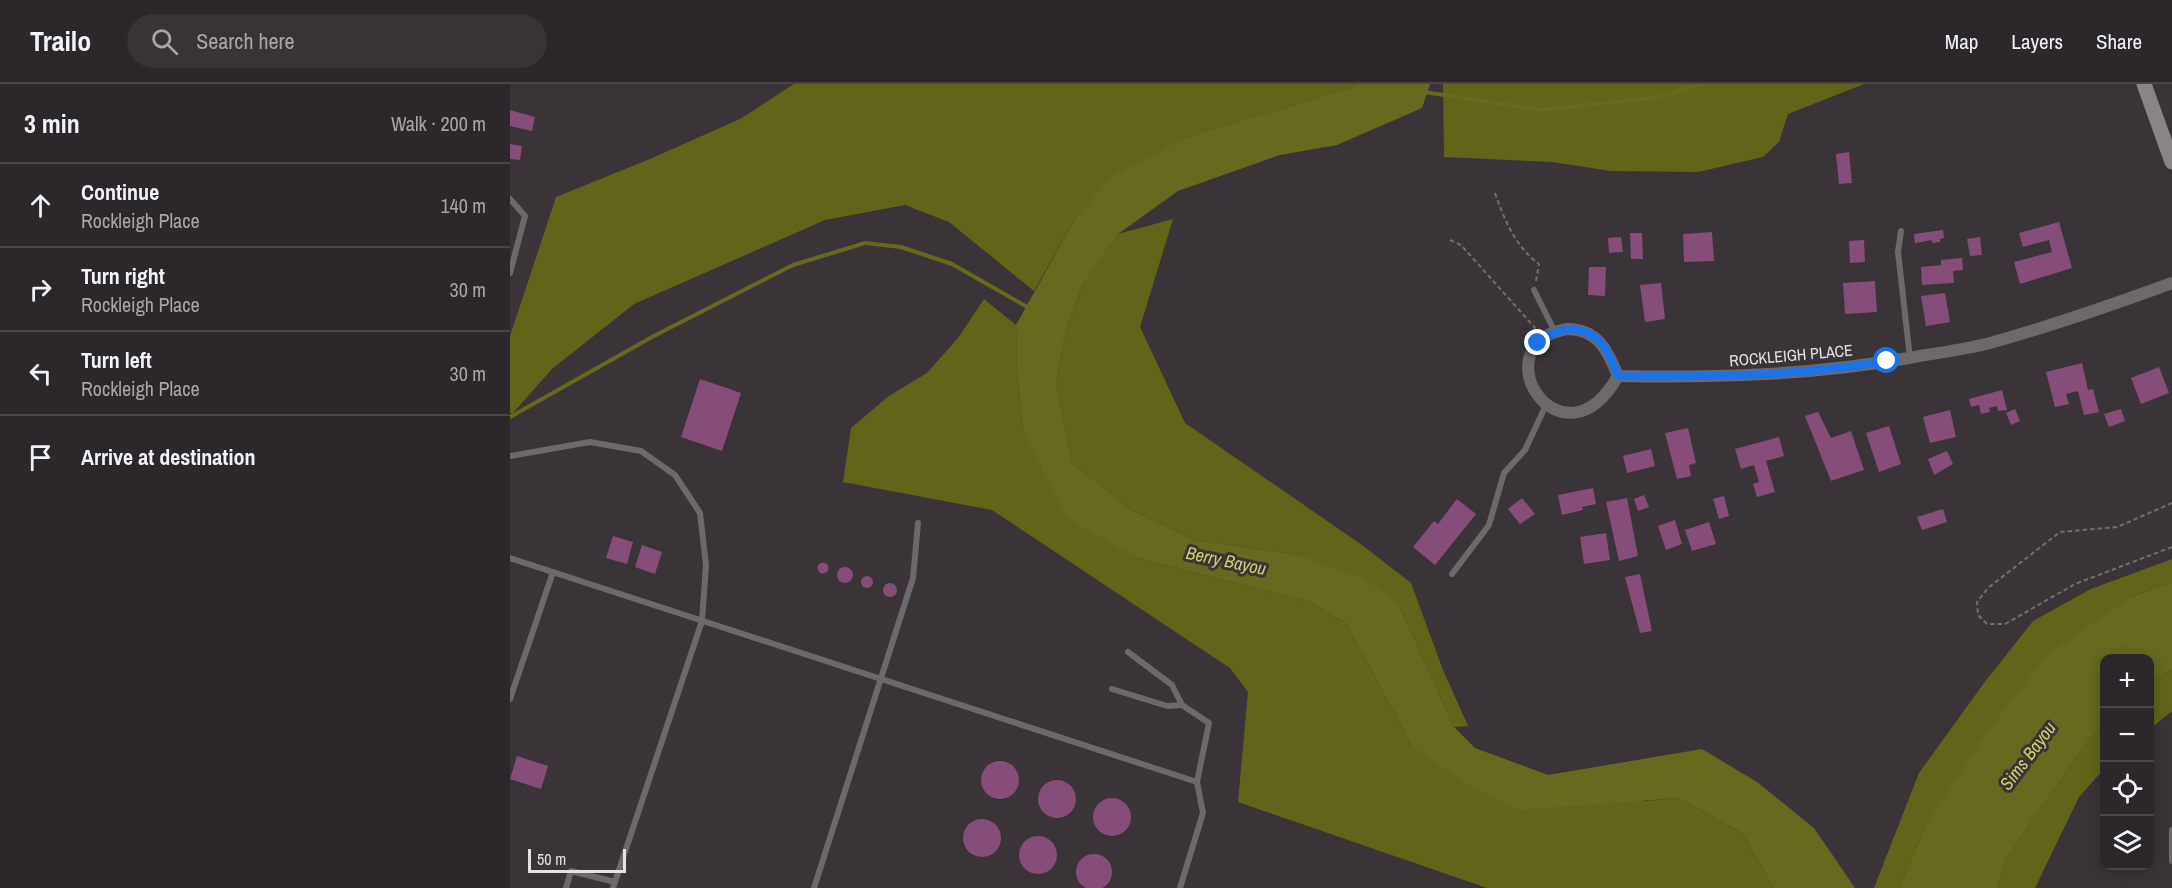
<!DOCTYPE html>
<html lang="en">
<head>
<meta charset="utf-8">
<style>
  body { margin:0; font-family:"Archivo Narrow",sans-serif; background:#383336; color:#f1f3f6 }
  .controls { position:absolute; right:18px; bottom:18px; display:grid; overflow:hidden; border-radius:12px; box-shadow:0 3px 15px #0003 }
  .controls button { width:54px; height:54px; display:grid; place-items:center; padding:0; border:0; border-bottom:2px solid #484447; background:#2c272a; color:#f1f3f6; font:30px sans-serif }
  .scale { position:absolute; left:18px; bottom:15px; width:98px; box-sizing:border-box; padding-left:6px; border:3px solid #e5e1e3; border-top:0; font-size:16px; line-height:21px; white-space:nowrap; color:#e5e1e3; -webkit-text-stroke:4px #3a3438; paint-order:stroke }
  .stop { position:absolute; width:18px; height:18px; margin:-14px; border:4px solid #1a73e8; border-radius:50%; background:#fff }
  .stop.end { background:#1a73e8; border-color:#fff; box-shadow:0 2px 6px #0008 }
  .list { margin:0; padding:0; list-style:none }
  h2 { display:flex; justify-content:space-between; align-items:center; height:78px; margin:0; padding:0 24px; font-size:26px }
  h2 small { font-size:20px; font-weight:400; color:#a6a5a8 }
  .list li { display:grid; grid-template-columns:39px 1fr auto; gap:18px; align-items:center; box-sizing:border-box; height:84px; padding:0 24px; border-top:2px solid #484447 }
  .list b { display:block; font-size:22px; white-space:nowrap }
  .list p { margin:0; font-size:20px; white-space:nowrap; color:#a6a5a8 }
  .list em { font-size:20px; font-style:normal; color:#a6a5a8 }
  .icon { flex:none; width:33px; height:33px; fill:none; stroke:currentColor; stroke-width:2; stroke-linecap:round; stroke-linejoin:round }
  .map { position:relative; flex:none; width:1662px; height:804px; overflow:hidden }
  header { display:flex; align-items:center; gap:36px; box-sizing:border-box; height:84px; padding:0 30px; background:#2c272a; border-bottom:2px solid #484447 }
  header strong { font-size:28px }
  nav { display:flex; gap:33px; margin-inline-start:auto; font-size:21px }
  .search { width:420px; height:54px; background:#383336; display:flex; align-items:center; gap:15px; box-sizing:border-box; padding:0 21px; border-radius:33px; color:#a6a5a8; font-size:22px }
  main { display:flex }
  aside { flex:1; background:#2c272a }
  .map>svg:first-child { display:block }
  .forest { fill:#626519 }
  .water { fill:#66691e }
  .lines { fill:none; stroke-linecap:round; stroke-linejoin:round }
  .stream { stroke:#66691e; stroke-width:4 }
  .building { fill:#864d78 }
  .path { stroke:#726d70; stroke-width:2; stroke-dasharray:4.5 3; stroke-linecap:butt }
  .service { stroke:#6c686b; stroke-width:6 }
  .minor { stroke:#6c686b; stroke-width:12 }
  .secondary { stroke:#898488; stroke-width:15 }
  .route { stroke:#1a73e8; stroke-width:8 }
  .labels { text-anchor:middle; stroke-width:6; stroke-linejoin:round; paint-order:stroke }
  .street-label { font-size:16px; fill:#e5e1e3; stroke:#3a3438 }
  .water-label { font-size:18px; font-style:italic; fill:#cdd26c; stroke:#3a3438 }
</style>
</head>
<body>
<header>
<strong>Trailo</strong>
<div class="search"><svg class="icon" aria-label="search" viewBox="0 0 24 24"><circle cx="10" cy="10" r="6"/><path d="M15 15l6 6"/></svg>Search here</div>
<nav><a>Map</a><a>Layers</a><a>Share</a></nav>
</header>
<main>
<aside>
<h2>3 min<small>Walk · 200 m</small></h2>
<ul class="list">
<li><svg class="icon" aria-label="ahead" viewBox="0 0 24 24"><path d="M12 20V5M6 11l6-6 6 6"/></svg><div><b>Continue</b><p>Rockleigh Place</p></div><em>140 m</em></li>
<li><svg class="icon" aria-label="right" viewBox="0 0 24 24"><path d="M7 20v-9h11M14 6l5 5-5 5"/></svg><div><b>Turn right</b><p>Rockleigh Place</p></div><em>30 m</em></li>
<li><svg class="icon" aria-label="left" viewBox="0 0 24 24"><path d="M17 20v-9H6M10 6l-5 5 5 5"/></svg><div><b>Turn left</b><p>Rockleigh Place</p></div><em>30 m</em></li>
<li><svg class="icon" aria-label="arrive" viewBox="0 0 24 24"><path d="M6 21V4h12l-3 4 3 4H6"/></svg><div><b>Arrive at destination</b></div></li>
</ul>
</aside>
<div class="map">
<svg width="1662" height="804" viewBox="0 0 1662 804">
  <rect width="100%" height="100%" fill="#3a3438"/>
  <g class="forest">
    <polygon points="284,0 848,0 842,4 677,53 566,133 524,207 439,138 395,121 315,136 124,220 42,285 3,329 0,329 0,252 46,113 140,75 230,35"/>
    <polygon points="933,0 1354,0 1278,30 1269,58 1253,73 1188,88 1101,87 1042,78 934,73"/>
    <polygon points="663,135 630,243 675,339 852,461 901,499 933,586 958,642 944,643 888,519 788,471 684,456 620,425 562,379 546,298 556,246 572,202 608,150"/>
    <polygon points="474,215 506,241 507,288 513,345 624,473 799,518 836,539 902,662 1135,717 1169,714 1232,749 1264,804 977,804 728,718 738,608 720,584 482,426 333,398 341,344 379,312 417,289 448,254"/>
    <polygon points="1662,475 1662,498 1623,512 1417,739 1389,804 1364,804 1409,689 1474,599 1523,537 1581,505"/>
    <polygon points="1662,586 1662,627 1640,645 1640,599"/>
    <polygon points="1594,640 1594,685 1569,713 1525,804 1487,804 1496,775 1573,663"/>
  </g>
  <g class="water">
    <polygon points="848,0 920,0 912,24 827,61 770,71 668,107 608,150 572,202 556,246 546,298 562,379 620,425 684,456 788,471 854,495 888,519 944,643 965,664 1038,691 1192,665 1247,698 1304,744 1345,804 1264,804 1232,749 1169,714 1011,726 958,701 902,662 836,539 799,518 624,473 556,433 513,345 507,288 506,241 566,133 606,90 677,53 841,4"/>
    <polygon points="1662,498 1662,586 1640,599 1640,574 1594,574 1594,640 1573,663 1496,775 1487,804 1389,804 1417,739 1473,654 1536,572 1623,512"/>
  </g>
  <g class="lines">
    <g class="stream">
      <polyline points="914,8 1030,26 1152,13 1190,0"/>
      <polyline points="0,333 142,253 283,181 355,159 391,163 442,180 519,224"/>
    </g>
  </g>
  <g class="building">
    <polygon points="0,26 25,33 22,47 0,42"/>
    <polygon points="0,60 12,62 10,76 0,75"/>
    <polygon points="1339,68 1342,99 1329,100 1326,70"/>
    <polygon points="1549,138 1562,184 1510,200 1504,178 1542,168 1539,156 1513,163 1509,149"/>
    <polygon points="1433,146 1434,154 1430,155 1430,158 1422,159 1422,156 1405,159 1404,150"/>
    <polygon points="1202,148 1204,177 1174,178 1173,150"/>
    <polygon points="1120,149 1132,149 1133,175 1121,175"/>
    <polygon points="1111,153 1113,168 1099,169 1098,154"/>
    <polygon points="1470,153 1472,171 1460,172 1457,155"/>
    <polygon points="1354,156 1355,178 1340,179 1339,157"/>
    <polygon points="1452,174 1453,186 1443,187 1444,199 1412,201 1411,183 1431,181 1431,176"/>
    <polygon points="1079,183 1096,183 1095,212 1078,211"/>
    <polygon points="1365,197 1367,228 1335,230 1333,199"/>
    <polygon points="1151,199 1155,235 1135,238 1130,201"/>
    <polygon points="1435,209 1440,238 1416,242 1411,212"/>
    <polygon points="1572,279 1578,306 1583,305 1589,328 1574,331 1568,307 1556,310 1559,320 1545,323 1536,288"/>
    <polygon points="1649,283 1659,309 1631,320 1621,294"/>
    <polygon points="190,295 231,309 212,367 171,353"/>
    <polygon points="1492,306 1497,326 1488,327 1487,322 1479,324 1480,328 1471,330 1469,321 1461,323 1459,315"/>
    <polygon points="1505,325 1510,337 1501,341 1496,329"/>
    <polygon points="1611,325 1615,337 1599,343 1594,330"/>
    <polygon points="1440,326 1446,353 1420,359 1413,333"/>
    <polygon points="1308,328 1321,354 1341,347 1354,386 1321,397 1295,332"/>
    <polygon points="1379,342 1391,380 1369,388 1356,349"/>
    <polygon points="1178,344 1186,379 1179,381 1181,392 1167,395 1155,349"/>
    <polygon points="1269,353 1274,372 1256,377 1265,408 1247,413 1243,400 1249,398 1244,381 1231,385 1225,365"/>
    <polygon points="1141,365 1145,382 1117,389 1113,372"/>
    <polygon points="1437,367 1443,380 1424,391 1418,375"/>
    <polygon points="1083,404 1086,420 1072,423 1073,426 1052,431 1048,411"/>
    <polygon points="1134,411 1139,423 1128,427 1124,415"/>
    <polygon points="1214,412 1219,432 1209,435 1203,415"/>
    <polygon points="1012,414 1025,430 1010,440 998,425"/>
    <polygon points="1117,414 1128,472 1109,477 1096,418"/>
    <polygon points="947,415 966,430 925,481 903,463 924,437 928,440"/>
    <polygon points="1433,425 1437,438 1412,446 1407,433"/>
    <polygon points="1165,436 1172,460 1156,466 1148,442"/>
    <polygon points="1199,438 1206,460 1182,467 1175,446"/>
    <polygon points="1096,449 1100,476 1074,480 1070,453"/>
    <polygon points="103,452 123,458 117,480 96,474"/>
    <polygon points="132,461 152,468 145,490 125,483"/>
    <circle cx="313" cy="484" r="5.5"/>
    <circle cx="335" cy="491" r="8"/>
    <polygon points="1130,490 1142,547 1130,549 1115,493"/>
    <circle cx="357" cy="498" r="6"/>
    <circle cx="380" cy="506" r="7"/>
    <polygon points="7,672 38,682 31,705 0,695"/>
    <circle cx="490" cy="696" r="19"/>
    <circle cx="547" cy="715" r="19"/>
    <circle cx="602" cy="733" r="19"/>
    <circle cx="472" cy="754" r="19"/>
    <circle cx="528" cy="771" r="19"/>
    <circle cx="584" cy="788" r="18"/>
  </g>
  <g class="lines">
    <g class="path">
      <path d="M 985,109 C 995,137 1005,162 1029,180 L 1026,197"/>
      <polyline points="940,156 951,161 1026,245"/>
      <polyline points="1662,419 1607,443 1550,448 1478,504 1467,518 1468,531 1477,540 1495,540 1565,500 1662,463"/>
    </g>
    <g class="service">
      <polyline points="0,115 15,132 0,189"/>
      <polyline points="1391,147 1388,168 1400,274"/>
      <polyline points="1024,206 1045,248"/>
      <polyline points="0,372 80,358 131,367 165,391 190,429 196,481 192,537 103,804"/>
      <polyline points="0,474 687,698 693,729 670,804"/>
      <polyline points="942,490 979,441 994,389 1015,366 1036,321"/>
      <polyline points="618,568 662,601 672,621"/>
      <polyline points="602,605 657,622 672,621 699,639 687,698"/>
      <polyline points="0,615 43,488"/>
      <polyline points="1662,746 1662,777"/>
      <polyline points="56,804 61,787 105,798"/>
      <polyline points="304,804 403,494 408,439"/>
    </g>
    <g class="minor">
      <path d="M 1057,245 C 1088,245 1098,267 1108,292 C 1052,391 968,261 1057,245 Z"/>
      <path d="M 1108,292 C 1206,294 1302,291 1399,274 C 1426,269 1453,266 1480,259 C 1541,242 1602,221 1662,199"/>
    </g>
    <polyline class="secondary" points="1634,0 1662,78"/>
  </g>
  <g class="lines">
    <path class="route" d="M 1028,259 C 1046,243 1074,239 1091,259 C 1099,268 1104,281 1108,292 C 1199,293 1287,292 1377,277"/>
  </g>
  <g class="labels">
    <g class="street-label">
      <text transform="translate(1281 271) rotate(-5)" y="6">ROCKLEIGH PLACE</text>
    </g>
    <g class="water-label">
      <text transform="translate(716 477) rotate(12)" y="6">Berry Bayou</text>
      <text transform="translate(1518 672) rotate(-53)" y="6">Sims Bayou</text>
    </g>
  </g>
</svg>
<div class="controls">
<button>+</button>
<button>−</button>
<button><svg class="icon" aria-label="locate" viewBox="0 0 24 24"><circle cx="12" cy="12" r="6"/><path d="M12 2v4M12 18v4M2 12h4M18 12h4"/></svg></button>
<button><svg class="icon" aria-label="layers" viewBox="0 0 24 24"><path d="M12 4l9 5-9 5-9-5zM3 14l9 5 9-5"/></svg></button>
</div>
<div class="scale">50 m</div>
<div class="stop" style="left:1377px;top:277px"></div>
<div class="stop end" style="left:1028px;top:259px"></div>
</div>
</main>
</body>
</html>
